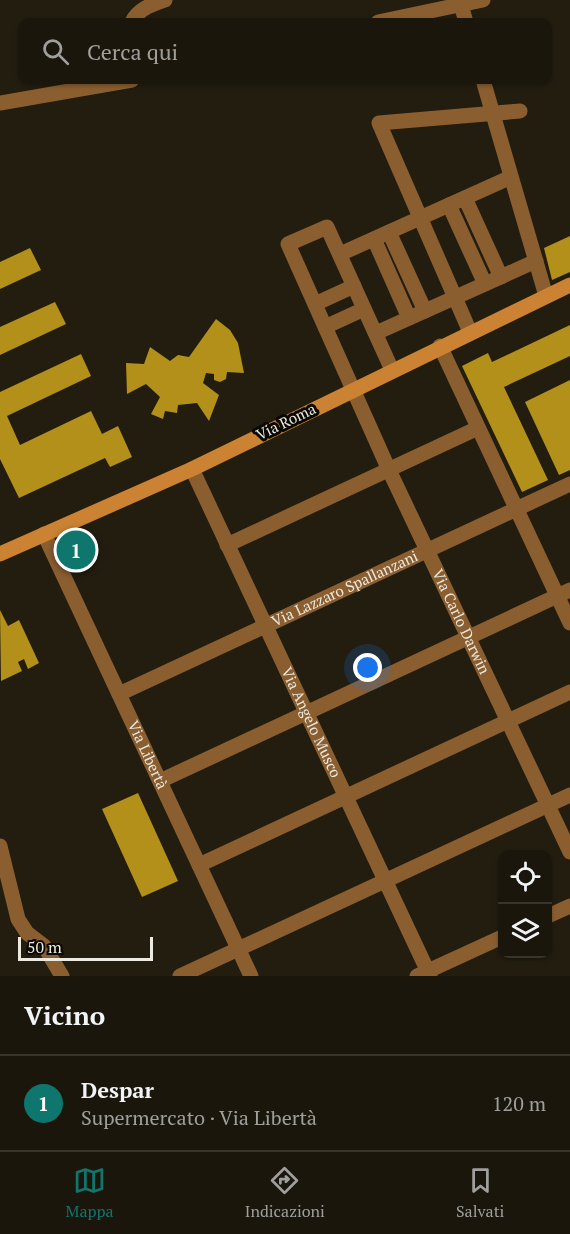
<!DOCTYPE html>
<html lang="it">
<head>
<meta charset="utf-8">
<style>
  body { margin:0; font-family:"PT Serif",serif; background:#272319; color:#f1f3f6 }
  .controls { position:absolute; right:18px; bottom:18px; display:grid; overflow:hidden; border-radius:12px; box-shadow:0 2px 4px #0004 }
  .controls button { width:54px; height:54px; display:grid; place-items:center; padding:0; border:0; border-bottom:2px solid #38352c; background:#1a160b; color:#f1f3f6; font:30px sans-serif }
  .scale { position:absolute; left:18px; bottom:15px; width:135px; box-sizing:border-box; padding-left:6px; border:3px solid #ece9e0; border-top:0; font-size:16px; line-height:21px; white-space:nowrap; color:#ece9e0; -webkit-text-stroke:4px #0a0803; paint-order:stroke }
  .you { position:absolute; left:368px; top:668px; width:21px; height:21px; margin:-15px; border:4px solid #fff; border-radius:50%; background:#1a73e8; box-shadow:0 0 0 9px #1a73e833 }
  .badge { display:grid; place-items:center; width:39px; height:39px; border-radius:50%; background:#0f766e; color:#fff; font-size:20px; font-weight:700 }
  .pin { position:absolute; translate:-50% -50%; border:3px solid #fff; box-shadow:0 2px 6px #0006 }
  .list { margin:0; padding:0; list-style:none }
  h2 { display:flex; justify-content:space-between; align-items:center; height:78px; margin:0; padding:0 24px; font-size:26px }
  h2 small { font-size:20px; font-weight:400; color:#9f9f9d }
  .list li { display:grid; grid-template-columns:39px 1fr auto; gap:18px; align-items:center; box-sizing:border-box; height:96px; padding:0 24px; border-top:2px solid #38352c }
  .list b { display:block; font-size:22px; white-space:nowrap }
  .list p { margin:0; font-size:20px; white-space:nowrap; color:#9f9f9d }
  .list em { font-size:20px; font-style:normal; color:#9f9f9d }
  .icon { flex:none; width:33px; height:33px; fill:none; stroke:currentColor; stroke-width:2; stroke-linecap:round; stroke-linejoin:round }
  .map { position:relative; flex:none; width:570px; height:976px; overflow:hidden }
  .search { position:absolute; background:#1a160b; box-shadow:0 2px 4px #0004; left:18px; right:18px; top:18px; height:66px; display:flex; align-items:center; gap:15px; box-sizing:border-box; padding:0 21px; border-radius:12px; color:#9f9f9d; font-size:22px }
  .sheet { height:174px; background:#1a160b }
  nav { display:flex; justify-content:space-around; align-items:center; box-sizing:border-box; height:84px; border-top:2px solid #38352c; background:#1a160b; font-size:16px; color:#9f9f9d }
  nav a { display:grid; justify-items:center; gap:3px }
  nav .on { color:#0f766e }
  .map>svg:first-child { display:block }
  .building { fill:#b3901a }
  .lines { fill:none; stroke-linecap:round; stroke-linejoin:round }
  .street { stroke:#8b5e30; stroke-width:15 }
  .secondary { stroke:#cb8232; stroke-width:15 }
  .labels { text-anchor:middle; stroke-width:6; stroke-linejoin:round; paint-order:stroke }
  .street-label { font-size:15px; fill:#ece9e0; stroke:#0a0803 }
</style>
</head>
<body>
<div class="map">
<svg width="570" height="976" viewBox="0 0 570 976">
  <rect width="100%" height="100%" fill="#221d0f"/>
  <g class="building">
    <polygon points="570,236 570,272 552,280 544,248"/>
    <polygon points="30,248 41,270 0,289 0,262"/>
    <polygon points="55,302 66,324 0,355 0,327"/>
    <polygon points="216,319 230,330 238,343 244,373 227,372 226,379 220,382 214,380 214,374 206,373 203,383 219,395 209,421 197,403 178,405 177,413 165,411 163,419 151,414 160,397 146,384 127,394 126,363 144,364 150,347 170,361 178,355 189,357"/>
    <polygon points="570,325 570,356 504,387 548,480 522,492 462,366 488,353 492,362"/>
    <polygon points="81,354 91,376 7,416 20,445 91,411 102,434 118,426 132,457 110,467 105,458 19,498 0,459 0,392"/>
    <polygon points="570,380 570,470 559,475 525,402"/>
    <polygon points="0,610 8,626 19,620 39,663 28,669 24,659 18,662 22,671 1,681"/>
    <polygon points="138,793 178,881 142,897 102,809"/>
  </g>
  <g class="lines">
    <g class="street">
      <polyline points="461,5 466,22"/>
      <path d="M 132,22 C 138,9 151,5 165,0"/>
      <polyline points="378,22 483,0"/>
      <polyline points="483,80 546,296"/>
      <polyline points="0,103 132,80"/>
      <polyline points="465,198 501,277"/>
      <polyline points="449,205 485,284"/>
      <polyline points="389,232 425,311"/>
      <polyline points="374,239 409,318"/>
      <polyline points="340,254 511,177"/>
      <polyline points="315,304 354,286"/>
      <polyline points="325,327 364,309"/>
      <polyline points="470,332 379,123 520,111"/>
      <polyline points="376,333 536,261"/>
      <polyline points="440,346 570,623"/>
      <path id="s1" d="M 392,370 L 327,227 L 288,244 L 389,470 L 570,852"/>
      <path id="s2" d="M 192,469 L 430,976"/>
      <path id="s3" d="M 44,534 L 251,976"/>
      <polyline points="227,545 478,428"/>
      <path id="s4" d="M 119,694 L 570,484"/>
      <polyline points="160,781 570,590"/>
      <polyline points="0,846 18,919 27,933 44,946 62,976"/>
      <polyline points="199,865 570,692"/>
      <polyline points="548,916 570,906"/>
      <polyline points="180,976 570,795"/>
      <polyline points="417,976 502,937"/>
    </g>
    <polyline class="secondary" points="0,554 192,469 570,285"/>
  </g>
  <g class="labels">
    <g class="street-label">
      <text transform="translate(286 422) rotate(-26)" y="5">Via Roma</text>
      <text dy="5" stroke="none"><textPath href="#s4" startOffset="249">Via Lazzaro Spallanzani</textPath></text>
      <text dy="5" stroke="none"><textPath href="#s1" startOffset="615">Via Carlo Darwin</textPath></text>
      <text dy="5" stroke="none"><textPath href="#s2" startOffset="280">Via Angelo Musco</textPath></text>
      <text dy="5" stroke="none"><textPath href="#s3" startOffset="244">Via Libertà</textPath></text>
    </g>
  </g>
</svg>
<div class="controls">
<button><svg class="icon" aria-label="locate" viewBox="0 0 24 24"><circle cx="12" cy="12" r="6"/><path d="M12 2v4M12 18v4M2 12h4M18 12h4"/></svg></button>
<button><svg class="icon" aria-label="layers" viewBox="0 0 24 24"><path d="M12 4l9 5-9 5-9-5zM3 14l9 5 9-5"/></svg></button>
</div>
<div class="scale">50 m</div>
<div class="you"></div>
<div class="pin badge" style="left:76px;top:550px">1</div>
<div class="search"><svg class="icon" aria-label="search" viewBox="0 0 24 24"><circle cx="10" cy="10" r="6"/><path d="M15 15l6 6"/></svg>Cerca qui</div>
</div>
<section class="sheet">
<h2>Vicino<small></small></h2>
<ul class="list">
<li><span class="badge">1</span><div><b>Despar</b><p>Supermercato · Via Libertà</p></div><em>120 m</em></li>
</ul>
</section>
<nav>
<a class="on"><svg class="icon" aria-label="map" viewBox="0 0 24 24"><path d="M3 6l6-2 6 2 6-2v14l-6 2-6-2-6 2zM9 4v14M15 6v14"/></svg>Mappa</a>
<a><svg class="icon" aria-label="directions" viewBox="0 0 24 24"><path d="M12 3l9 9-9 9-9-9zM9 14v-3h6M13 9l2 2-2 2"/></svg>Indicazioni</a>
<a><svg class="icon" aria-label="saved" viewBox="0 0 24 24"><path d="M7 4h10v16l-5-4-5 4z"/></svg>Salvati</a>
</nav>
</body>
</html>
